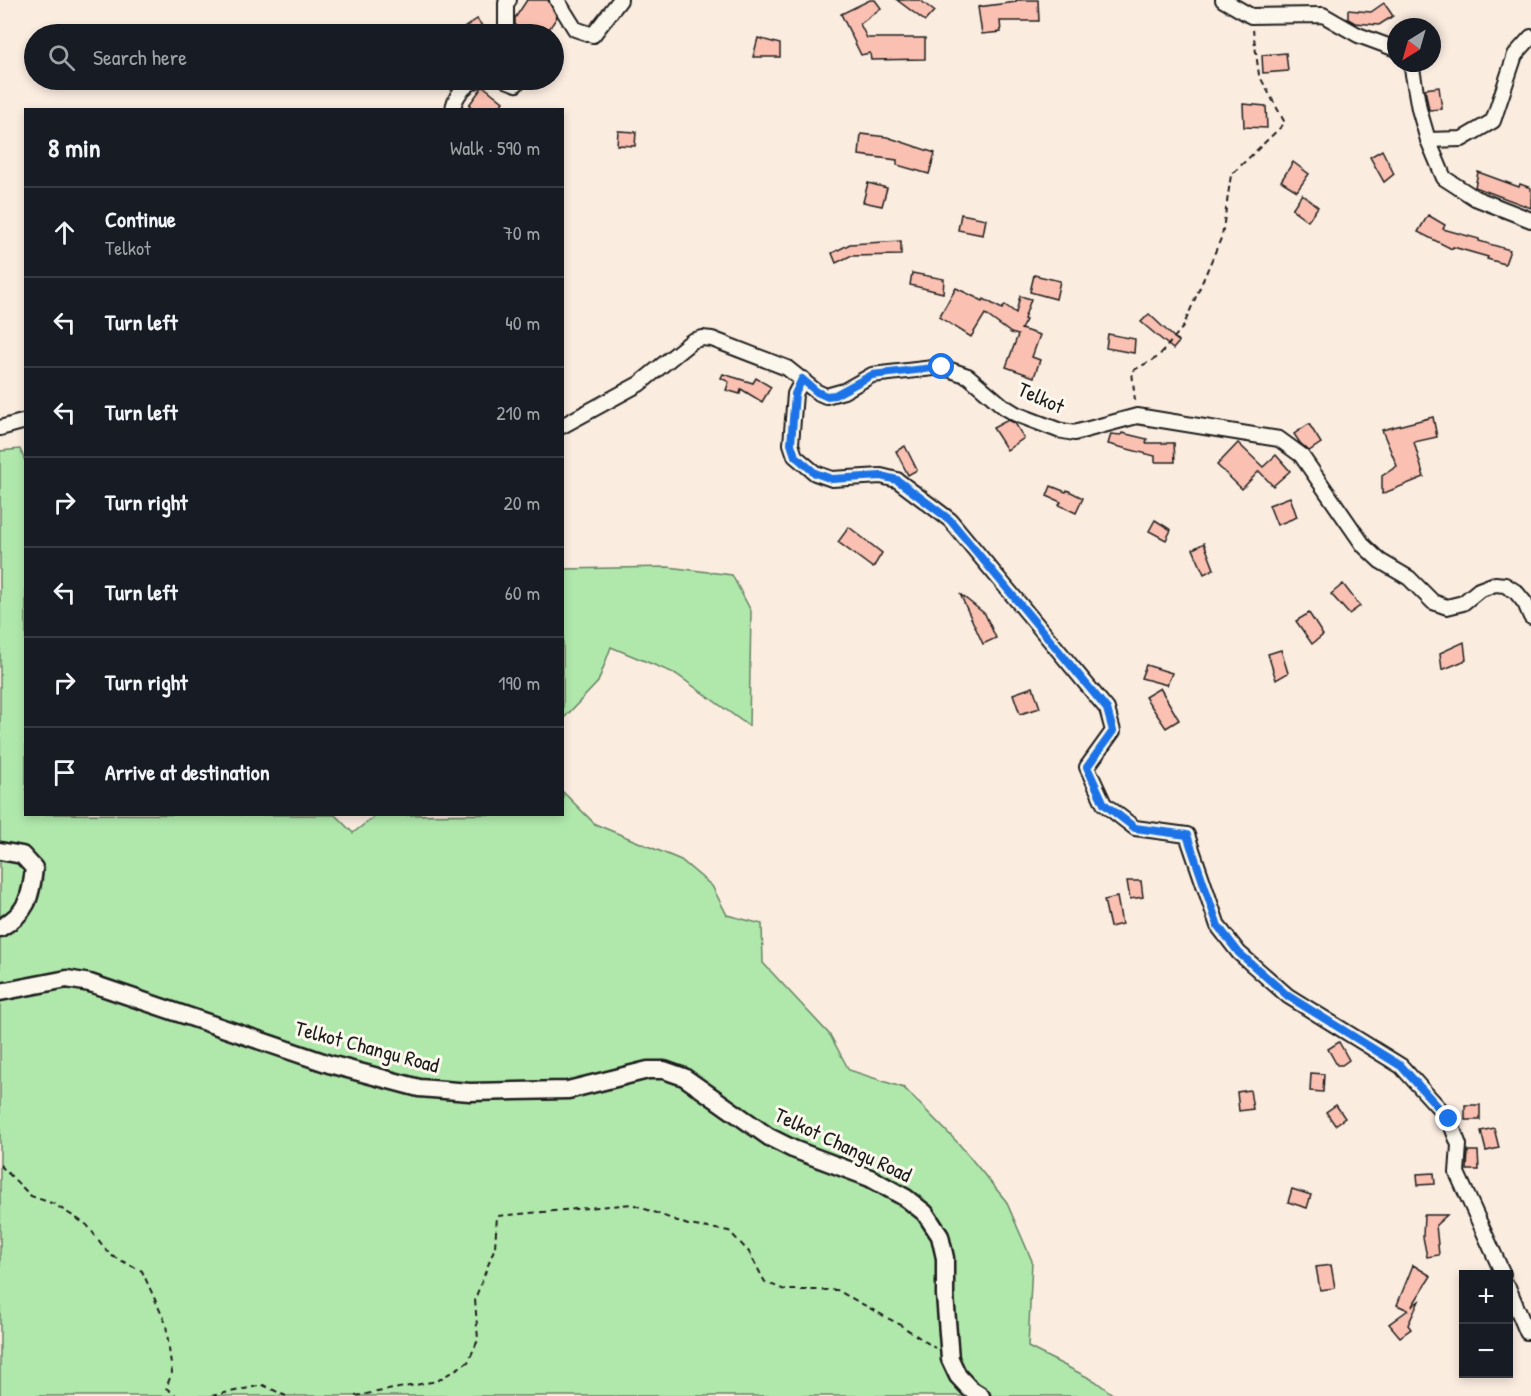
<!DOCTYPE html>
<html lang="en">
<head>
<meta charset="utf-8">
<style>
  body { margin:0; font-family:"Patrick Hand",sans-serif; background:#242831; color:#f1f3f6 }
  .controls { position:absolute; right:18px; bottom:18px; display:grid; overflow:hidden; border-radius:0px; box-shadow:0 3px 9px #0003 }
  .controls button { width:54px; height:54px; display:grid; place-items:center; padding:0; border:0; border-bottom:2px solid #363941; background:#171b24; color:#f1f3f6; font:30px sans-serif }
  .compass { position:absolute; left:1387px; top:18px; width:54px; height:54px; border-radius:50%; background:#171b24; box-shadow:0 3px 9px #0003; rotate:217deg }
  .stop { position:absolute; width:18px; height:18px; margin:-14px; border:4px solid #1a73e8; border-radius:50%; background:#fff }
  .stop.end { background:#1a73e8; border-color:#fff; box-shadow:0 2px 6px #0008 }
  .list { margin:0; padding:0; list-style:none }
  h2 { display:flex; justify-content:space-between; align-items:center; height:78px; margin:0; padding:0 24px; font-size:26px }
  h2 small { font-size:20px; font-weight:400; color:#9ea1a6 }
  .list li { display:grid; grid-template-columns:39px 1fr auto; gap:18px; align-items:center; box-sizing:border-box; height:90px; padding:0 24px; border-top:2px solid #363941 }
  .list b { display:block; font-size:22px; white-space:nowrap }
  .list p { margin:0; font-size:20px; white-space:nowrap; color:#9ea1a6 }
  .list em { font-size:20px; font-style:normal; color:#9ea1a6 }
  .icon { flex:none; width:33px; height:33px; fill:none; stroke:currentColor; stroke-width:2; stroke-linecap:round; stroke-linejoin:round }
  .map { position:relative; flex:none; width:1531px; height:1396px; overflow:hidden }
  .search { position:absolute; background:#171b24; box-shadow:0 3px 9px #0003; left:24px; top:24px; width:540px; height:66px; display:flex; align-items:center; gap:15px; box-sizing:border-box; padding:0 21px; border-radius:33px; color:#9ea1a6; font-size:22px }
  .panel { position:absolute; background:#171b24; box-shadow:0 3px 9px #0003; left:24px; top:108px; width:540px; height:708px; border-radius:0px }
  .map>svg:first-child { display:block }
  .green { fill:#b0e8ac; stroke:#668264; stroke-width:1.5 }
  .building { fill:#fac0b1; stroke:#1c1c1c; stroke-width:1.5 }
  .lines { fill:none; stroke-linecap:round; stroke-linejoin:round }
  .minor-casing { stroke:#1c1c1c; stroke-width:18 }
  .tertiary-casing { stroke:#1c1c1c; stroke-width:21 }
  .path { stroke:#1c1c1c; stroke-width:2; stroke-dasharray:6 4.5; stroke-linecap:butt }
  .minor { stroke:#fbf7ec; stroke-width:14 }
  .tertiary { stroke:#fbf7ec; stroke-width:16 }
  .route { stroke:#1a73e8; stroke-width:8 }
  .labels { text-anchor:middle; stroke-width:6; stroke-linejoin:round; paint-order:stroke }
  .street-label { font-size:21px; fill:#1c1c1c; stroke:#fbf7ec }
</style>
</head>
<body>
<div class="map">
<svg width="1531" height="1396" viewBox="0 0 1531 1396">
  <rect width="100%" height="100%" fill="#fbece0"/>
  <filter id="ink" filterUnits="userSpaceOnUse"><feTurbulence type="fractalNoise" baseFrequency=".0167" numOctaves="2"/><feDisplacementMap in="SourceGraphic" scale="12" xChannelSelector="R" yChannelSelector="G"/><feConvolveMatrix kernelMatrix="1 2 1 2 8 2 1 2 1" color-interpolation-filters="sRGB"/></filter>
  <g filter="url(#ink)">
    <g class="green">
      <polygon points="20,449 26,463 26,814 335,815 353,833 376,815 562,814 563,792 595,824 681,860 712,886 727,915 762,924 763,963 830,1035 849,1070 904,1088 959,1144 1006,1201 1032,1261 1028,1347 1095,1381 1115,1396 0,1396 0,451"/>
      <polygon points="668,567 732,575 751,611 749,726 676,674 611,647 598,682 563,719 563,569"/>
    </g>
    <g class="building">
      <polygon points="527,0 548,0 557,17 546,34 515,34 515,18"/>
      <polygon points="870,0 875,0 881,8 860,24 867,38 925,38 925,59 871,60 870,53 861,55 841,14"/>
      <polygon points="897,0 920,0 934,11 925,21"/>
      <polygon points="1016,0 1038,0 1039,21 1000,21 1001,32 982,34 978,7 1016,2"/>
      <polygon points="1384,3 1393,16 1379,25 1355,23 1348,19 1348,10 1371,12"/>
      <polygon points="477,19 488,34 455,34"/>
      <polygon points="758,38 780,44 780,57 753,57"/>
      <polygon points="1286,53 1288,71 1263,73 1262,55"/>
      <polygon points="483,86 503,102 498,110 475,110 469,105"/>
      <polygon points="1439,87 1442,109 1429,110 1425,89"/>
      <polygon points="1243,104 1266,106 1267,128 1244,127"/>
      <polygon points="618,131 636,132 635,146 617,145"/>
      <polygon points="861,134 887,137 935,153 929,174 897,165 897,160 859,155"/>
      <polygon points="1382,150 1394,174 1384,182 1370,157"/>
      <polygon points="1293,162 1309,174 1297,191 1281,181"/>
      <polygon points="1478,172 1519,187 1520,184 1531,188 1531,208 1475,187"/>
      <polygon points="868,183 887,188 882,206 863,202"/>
      <polygon points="1302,194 1318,207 1308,221 1292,209"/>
      <polygon points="961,214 986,219 983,235 958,230"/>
      <polygon points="1428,215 1445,225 1443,229 1479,239 1479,241 1510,250 1505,264 1487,259 1488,257 1453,247 1452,249 1418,232"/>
      <polygon points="901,241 901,255 850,256 836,263 832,253 850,244"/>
      <polygon points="912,273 944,279 943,293 910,285"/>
      <polygon points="1034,275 1060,281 1056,299 1030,292"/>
      <polygon points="956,288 983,301 984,299 1002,309 1005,305 1016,313 1020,296 1031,299 1024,319 1026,320 1021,329 1040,335 1032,357 1040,360 1034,377 1006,367 1018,335 1011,333 985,314 971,337 939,317"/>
      <polygon points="1149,314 1179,342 1173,349 1141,322"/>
      <polygon points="1108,334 1135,339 1134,353 1106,348"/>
      <polygon points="723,374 753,383 756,378 771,387 762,402 741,389 740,394 726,390 729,382 721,378"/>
      <polygon points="1433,417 1437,437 1414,442 1424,477 1382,494 1382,476 1397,466 1382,430"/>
      <polygon points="1008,420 1015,423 1024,438 1007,450 993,428"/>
      <polygon points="1309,424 1321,443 1309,451 1300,443 1294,434"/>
      <polygon points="1122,433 1147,439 1146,443 1174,443 1175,462 1155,462 1155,456 1108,444 1111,434 1121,435"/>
      <polygon points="1238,443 1263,467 1276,455 1290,471 1273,486 1259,471 1242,489 1217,465"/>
      <polygon points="905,446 917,470 908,475 896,451"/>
      <polygon points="1051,486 1066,492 1067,490 1083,498 1076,513 1059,505 1061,502 1047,496"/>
      <polygon points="1290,497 1297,517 1277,525 1269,505"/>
      <polygon points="1155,520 1171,530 1166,540 1149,531"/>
      <polygon points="849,527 882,553 873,568 838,542"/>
      <polygon points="1204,543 1214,569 1204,574 1193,549"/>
      <polygon points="1343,584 1360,606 1349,614 1331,594"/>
      <polygon points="960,594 985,614 996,638 983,644"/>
      <polygon points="1309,613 1323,635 1312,644 1296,621"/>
      <polygon points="1464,642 1466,660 1442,670 1440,653"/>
      <polygon points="1281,650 1288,673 1276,680 1268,654"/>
      <polygon points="1146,665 1172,673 1167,685 1141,678"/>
      <polygon points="1033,687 1040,708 1020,714 1013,694"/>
      <polygon points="1160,688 1179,720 1166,728 1145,697"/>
      <polygon points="1127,881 1141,881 1143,897 1130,899"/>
      <polygon points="1117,897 1122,924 1110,927 1104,900"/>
      <polygon points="1339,1042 1349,1060 1342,1065 1337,1065 1328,1049"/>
      <polygon points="1311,1073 1324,1074 1323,1092 1310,1091"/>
      <polygon points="1250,1090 1253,1109 1239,1111 1237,1092"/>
      <polygon points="1336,1105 1345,1118 1335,1125 1326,1112"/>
      <rect x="1465" y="1105" width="15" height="15"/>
      <polygon points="1494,1128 1499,1148 1486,1151 1481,1131"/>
      <polygon points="1468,1151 1478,1151 1479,1170 1467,1170"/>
      <polygon points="1434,1173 1435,1184 1418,1185 1417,1174"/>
      <polygon points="1292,1189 1311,1195 1307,1208 1288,1202"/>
      <polygon points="1424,1215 1447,1215 1436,1225 1439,1255 1427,1257 1423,1237"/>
      <polygon points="1331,1265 1335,1288 1320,1290 1316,1267"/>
      <polygon points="1413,1265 1431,1276 1412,1306 1419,1301 1408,1325 1411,1329 1400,1337 1389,1324 1408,1310 1397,1305"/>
    </g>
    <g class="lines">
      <defs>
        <g id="minor">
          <polyline points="557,0 575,29 593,35 620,0"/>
          <polyline points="1223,0 1251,16 1323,15 1358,35 1396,49"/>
          <polyline points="506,34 506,3 509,0"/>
          <polyline points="1411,63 1419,109 1428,140 1444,178 1475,198 1531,220"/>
          <polyline points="506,80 516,84 519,80"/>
          <path d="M 453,110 C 454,96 465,85 476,80"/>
          <polyline points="1428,140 1462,139 1493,121 1515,55 1531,37"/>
          <polyline points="803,379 795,394 791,444 795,456 815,473 832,479 881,476 897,480 950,520 1107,709 1113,731 1087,767 1104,804 1135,828 1187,835 1218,926 1239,953 1288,996 1401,1066 1449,1119 1459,1145 1457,1173 1503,1274"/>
          <polyline points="562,426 639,384 692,341 702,338 712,339 787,368 817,392 826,396 844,391 872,375 942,367 968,376 1003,406 1016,414 1058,430 1074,433 1137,416 1279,439 1301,455 1364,546 1380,561 1409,578 1433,602 1447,607 1463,603 1479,590 1495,584 1505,585 1516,592 1525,603 1531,617"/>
          <polyline points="0,428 26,421"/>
          <polyline points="1508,1287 1527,1332 1531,1332"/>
        </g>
        <g id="tertiary">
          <path d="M 0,851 L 22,855 L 34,868 C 31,898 27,913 0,928"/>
          <polyline points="0,992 67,979 90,983 329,1064 419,1088 470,1092 568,1090 648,1070 664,1070 684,1077 769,1137 793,1149 870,1178 906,1198 925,1213 940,1236 945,1258 945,1295 950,1359 958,1376 970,1389 981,1396"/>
        </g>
      </defs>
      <use href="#minor" class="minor-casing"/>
      <use href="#tertiary" class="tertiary-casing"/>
      <g class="path">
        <polyline points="1135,401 1132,371 1158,357 1183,327 1222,236 1231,175 1285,123 1259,75 1253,30"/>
        <polyline points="0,1165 31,1196 54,1204 87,1225 110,1255 142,1271 166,1324 172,1373 166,1388 177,1396"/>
        <polyline points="211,1396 263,1385 286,1396"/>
        <polyline points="355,1396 437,1381 468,1362 478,1340 475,1299 495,1247 497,1216 632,1204 688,1225 729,1231 749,1252 765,1282 785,1290 837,1290 902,1326 935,1348"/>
      </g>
      <use href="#minor" class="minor"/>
      <use href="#tertiary" class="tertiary"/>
    </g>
  </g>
  <g class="lines" filter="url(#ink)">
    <polyline class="route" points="942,367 872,375 835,395 826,396 817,392 802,379 795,394 791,444 795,456 815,473 832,479 881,476 897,480 950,520 1107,709 1113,731 1087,767 1104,804 1135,828 1187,835 1218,926 1239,953 1288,996 1401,1066 1449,1119"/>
  </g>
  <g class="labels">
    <g class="street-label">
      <text transform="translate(1041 398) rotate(24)" y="7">Telkot</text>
      <text transform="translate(367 1047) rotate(15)" y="7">Telkot Changu Road</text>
      <text transform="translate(843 1145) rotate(25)" y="7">Telkot Changu Road</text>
    </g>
  </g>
</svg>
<div class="controls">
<button>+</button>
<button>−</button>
</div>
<svg class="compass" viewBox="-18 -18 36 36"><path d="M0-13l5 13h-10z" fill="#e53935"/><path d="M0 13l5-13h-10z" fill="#9ea1a6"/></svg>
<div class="stop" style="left:942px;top:367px"></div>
<div class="stop end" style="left:1449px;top:1119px"></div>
<div class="search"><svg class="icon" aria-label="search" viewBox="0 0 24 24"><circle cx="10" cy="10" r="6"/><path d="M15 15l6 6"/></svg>Search here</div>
<section class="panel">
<h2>8 min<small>Walk · 590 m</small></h2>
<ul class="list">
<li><svg class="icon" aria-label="ahead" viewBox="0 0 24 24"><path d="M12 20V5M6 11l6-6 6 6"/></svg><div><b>Continue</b><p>Telkot</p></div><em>70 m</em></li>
<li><svg class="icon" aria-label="left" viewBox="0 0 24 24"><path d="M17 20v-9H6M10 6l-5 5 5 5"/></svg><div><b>Turn left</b></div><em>40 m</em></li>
<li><svg class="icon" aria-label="left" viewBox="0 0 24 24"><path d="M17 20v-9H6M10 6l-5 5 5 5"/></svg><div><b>Turn left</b></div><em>210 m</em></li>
<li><svg class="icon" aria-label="right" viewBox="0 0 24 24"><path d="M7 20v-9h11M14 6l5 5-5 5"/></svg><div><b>Turn right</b></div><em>20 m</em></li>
<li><svg class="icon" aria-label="left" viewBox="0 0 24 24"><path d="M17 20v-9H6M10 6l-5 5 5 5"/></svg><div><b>Turn left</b></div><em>60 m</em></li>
<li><svg class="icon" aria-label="right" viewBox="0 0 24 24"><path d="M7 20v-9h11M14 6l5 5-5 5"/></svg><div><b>Turn right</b></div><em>190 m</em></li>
<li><svg class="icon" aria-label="arrive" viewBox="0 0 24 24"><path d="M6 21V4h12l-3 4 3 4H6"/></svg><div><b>Arrive at destination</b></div></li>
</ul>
</section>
</div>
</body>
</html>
